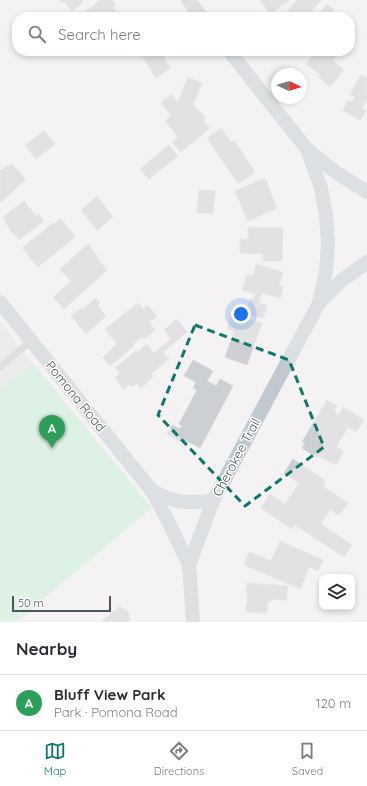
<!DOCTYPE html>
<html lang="en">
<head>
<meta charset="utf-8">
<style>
  body { margin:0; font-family:Quicksand,sans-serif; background:#f7f7f7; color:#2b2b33 }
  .controls { position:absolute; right:12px; bottom:12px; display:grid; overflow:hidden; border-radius:8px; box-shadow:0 2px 6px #0003 }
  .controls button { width:36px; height:36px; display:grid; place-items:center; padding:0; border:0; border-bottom:1px solid #e1e1e2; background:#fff; color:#2b2b33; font:20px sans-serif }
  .compass { position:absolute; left:271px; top:68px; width:36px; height:36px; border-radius:50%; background:#fff; box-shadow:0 2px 6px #0003; rotate:94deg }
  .scale { position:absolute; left:12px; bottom:10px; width:99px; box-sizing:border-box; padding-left:4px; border:2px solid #4a565f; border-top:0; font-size:11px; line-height:14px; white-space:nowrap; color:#4a565f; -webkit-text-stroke:3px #fff; paint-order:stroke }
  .you { position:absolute; left:241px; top:314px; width:14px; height:14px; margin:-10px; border:3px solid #fff; border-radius:50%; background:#1a73e8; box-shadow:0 0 0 6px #1a73e833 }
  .badge { display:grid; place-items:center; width:26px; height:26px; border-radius:50%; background:#0f766e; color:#fff; font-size:13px; font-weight:700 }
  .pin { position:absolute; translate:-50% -33px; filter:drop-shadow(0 1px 2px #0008) }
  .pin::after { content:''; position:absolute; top:21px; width:14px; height:12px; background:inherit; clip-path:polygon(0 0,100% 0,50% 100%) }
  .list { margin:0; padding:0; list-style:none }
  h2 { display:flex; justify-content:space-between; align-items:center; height:52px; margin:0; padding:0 16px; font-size:17px }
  h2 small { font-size:13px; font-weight:400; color:#7c7c81 }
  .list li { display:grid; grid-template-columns:26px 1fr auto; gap:12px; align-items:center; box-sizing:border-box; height:56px; padding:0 16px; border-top:1px solid #e1e1e2 }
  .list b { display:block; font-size:15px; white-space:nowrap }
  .list p { margin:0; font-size:13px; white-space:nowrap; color:#7c7c81 }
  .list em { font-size:13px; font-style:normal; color:#7c7c81 }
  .icon { flex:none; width:22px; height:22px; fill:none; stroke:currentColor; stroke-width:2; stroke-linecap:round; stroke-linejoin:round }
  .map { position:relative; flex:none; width:367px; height:622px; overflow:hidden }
  .search { position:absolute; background:#fff; box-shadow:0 2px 6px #0003; left:12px; right:12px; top:12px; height:44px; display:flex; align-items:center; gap:10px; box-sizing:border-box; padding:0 14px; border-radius:16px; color:#7c7c81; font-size:15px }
  .sheet { height:108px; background:#fff }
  nav { display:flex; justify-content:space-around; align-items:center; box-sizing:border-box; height:56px; border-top:1px solid #e1e1e2; background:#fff; font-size:11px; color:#7c7c81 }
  nav a { display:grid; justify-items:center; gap:2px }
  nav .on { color:#0f766e }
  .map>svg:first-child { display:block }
  .education { fill:#e5e3e4 }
  .green { fill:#c2f0d3 }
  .building { fill:#cccfd4; stroke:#d6d8dd }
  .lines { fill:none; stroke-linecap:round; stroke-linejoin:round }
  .service { stroke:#c0c9d0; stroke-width:7 }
  .minor { stroke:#c0c9d0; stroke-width:14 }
  .marked { fill:none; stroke:#0f766e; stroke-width:3; stroke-dasharray:8 5; stroke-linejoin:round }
  .labels { text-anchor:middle; stroke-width:3; stroke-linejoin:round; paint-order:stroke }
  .street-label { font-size:13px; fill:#4a565f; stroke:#fff }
</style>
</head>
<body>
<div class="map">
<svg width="367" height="622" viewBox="0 0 367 622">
  <rect width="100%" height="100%" fill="#f4f2f2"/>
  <polygon class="education" points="0,321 33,363 0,389"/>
  <polygon class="green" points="33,363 152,508 16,622 0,622 0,389"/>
  <g class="building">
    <polygon points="59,0 82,0 83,2 72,11 64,1 61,3"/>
    <polygon points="100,0 112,0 116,5 113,7 120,17 89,17 85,12"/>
    <polygon points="260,0 290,0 270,14"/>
    <polygon points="297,0 321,0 307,16 308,17 282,17"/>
    <polygon points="327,4 334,10 328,17 316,17"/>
    <polygon points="139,51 160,51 170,68 156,78"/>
    <polygon points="316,51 329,51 336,57 333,60 344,70 330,87 319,77 320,75 306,64"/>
    <polygon points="361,75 367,78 367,103 365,102 362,108 366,111 360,120 343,110 348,100 353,102 355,97 350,94"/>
    <polygon points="188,77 202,83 193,105 206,118 203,120 210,128 181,152 172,142 178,137 165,121 171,115 161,103 171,94 178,102"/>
    <polygon points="221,128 231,142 234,140 255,172 238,184 207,138"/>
    <polygon points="44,131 55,144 36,159 25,145"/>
    <polygon points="169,145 178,156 149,179 140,169"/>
    <polygon points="12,164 26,179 0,203 0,171 8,165 9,166"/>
    <polygon points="265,178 277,208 248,221 235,191"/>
    <polygon points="199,190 215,191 213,214 197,213"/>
    <polygon points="97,196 113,217 97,230 81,210"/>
    <polygon points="24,201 36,216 39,214 44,221 19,240 13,232 12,233 3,217"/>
    <polygon points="61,219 75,237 38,267 22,248 53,223 54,224"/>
    <polygon points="248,227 283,228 282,261 263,261 263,254 240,253 240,239 248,240"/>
    <polygon points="88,244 97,256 96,257 107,270 64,309 53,297 71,281 60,269"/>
    <polygon points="256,264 283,272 279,286 283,287 281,298 262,293 259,303 267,305 263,318 246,314 250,299 253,300 255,294 242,290 247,275 253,276"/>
    <polygon points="96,298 100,303 97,305 106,316 86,334 71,316 81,308 82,310"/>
    <polygon points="138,303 143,309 147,305 157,316 149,322 155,330 144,339 142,337 133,344 134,346 110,366 103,357 117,344 105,329"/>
    <polygon points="235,314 262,323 247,365 225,357 234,332 227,329 231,316 234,317"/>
    <polygon points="177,319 187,332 163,352 169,359 151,374 153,377 141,388 137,383 132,387 130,384 124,389 115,378 120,373 115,368 136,351 137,352 147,344 154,353 171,339 164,330"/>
    <polygon points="193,360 213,371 207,381 216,386 220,379 233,386 200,448 187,441 185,444 167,434 172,425 180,429 182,426 179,424 197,390 193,388 196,382 184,376"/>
    <polygon points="327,400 337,406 334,412 338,415 343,407 364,420 356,432 348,427 336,447 344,451 336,465 319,456 318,458 302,448 305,443 302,442"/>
    <polygon points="293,459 326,481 323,486 348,503 339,515 330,509 321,524 352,545 344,557 295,525 292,529 261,508 270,494 285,504 299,483 284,473"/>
    <polygon points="280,541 323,560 318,571 309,567 300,589 244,565 249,552 271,561"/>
    <polygon points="247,583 288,586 286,600 271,599 271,602 268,602 267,613 246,612 248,594 246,594"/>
    <polygon points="120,606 124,610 126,609 130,615 128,616 130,619 127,622 101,622"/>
  </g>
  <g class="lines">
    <polyline class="service" points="0,367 31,341"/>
    <g class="minor">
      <polyline points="188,0 202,17"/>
      <polyline points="229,51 307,149 334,171 367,192"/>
      <polyline points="0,302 152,491 170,525 189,565"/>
      <polyline points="319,303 341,281 367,262"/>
      <path d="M 152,491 C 176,504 186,503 213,501"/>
      <polyline points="193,622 189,565 213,501 319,303 326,271 328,243 326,215 321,188 307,149"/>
    </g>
  </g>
  <path d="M0 0H367V622H0ZM 195,325 L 289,360 L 324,447 L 245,506 L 158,415 Z" fill="#f4f2f2" fill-opacity=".55" fill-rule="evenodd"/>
  <path class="marked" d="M 195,325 L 289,360 L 324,447 L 245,506 L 158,415 Z"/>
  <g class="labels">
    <g class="street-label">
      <text transform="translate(76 396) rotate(51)" y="5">Pomona Road</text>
      <text transform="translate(236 457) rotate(-62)" y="5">Cherokee Trail</text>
    </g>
  </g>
</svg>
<div class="controls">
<button><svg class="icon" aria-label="layers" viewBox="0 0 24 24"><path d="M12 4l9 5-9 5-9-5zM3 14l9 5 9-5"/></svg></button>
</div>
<svg class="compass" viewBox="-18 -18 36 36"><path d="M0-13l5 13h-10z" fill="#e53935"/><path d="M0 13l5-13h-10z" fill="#7c7c81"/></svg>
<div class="scale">50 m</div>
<div class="you"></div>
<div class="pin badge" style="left:52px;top:448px;background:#2e9e5b">A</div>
<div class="search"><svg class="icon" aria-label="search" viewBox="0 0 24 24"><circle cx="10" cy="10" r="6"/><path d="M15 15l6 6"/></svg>Search here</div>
</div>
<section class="sheet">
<h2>Nearby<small></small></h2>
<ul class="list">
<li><span class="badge" style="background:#2e9e5b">A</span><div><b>Bluff View Park</b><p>Park · Pomona Road</p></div><em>120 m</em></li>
</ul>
</section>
<nav>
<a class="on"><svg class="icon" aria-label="map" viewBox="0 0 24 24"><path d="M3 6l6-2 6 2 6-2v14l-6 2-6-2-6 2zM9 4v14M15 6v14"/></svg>Map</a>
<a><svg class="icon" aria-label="directions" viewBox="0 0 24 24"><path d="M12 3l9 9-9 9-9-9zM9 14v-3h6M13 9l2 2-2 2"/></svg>Directions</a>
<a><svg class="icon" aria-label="saved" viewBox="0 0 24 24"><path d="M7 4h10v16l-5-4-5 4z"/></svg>Saved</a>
</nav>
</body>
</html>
